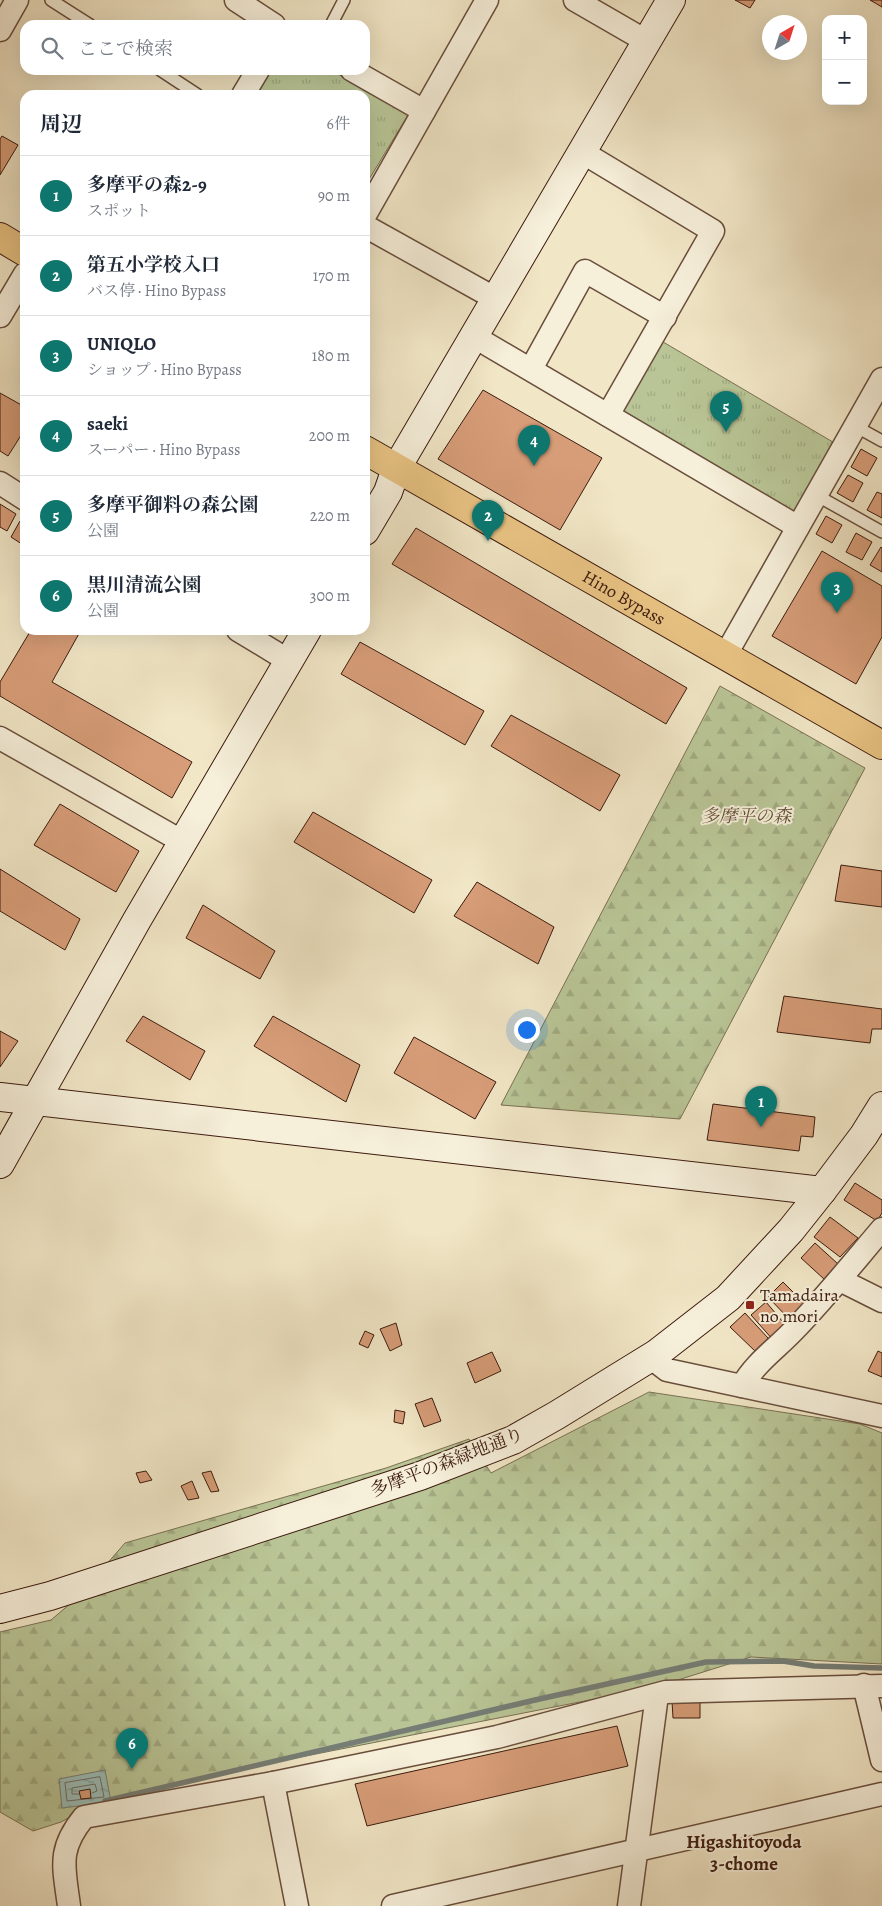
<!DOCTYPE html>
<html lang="ja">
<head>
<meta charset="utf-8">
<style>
  body { margin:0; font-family:Alegreya,"Noto Serif JP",serif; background:#f2f2f3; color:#1f2937 }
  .controls { position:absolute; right:15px; top:15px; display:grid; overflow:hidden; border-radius:10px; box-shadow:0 5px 20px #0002 }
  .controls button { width:45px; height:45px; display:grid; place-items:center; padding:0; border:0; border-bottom:1px solid #e0e1e3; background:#fff; color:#1f2937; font:25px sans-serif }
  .compass { position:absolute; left:762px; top:15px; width:45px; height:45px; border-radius:50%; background:#fff; box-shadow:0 5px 20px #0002; rotate:39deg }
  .you { position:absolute; left:526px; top:1029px; width:18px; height:18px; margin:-12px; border:4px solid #fff; border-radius:50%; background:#1a73e8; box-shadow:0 0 0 8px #1a73e833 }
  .badge { display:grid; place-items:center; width:32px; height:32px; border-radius:50%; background:#0f766e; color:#fff; font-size:16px; font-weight:700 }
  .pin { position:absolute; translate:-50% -41px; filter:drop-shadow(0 1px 2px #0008) }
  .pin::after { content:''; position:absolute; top:26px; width:18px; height:15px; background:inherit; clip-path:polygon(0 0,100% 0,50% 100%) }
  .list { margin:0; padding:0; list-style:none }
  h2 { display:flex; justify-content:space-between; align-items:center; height:65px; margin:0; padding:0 20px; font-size:21px }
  h2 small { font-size:16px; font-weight:400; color:#747a83 }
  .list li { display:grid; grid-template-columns:32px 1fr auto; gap:15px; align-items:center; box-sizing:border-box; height:80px; padding:0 20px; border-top:1px solid #e0e1e3 }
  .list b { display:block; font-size:19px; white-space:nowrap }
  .list p { margin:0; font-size:16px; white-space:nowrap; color:#747a83 }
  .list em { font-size:16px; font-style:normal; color:#747a83 }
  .icon { flex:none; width:28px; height:28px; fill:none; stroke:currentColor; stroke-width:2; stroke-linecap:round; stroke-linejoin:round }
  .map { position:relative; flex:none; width:882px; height:1906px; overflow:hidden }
  .search { position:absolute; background:#fff; box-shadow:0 5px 20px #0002; left:20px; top:20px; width:350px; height:55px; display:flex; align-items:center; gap:12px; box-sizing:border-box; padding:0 18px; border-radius:15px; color:#747a83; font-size:19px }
  .panel { position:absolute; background:#fff; box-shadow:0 5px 20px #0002; left:20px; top:90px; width:350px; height:545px; border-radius:15px }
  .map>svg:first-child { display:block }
  .grass { fill:url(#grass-tufts); stroke:#7a7052 }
  .forest { fill:url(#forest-firs); stroke:#7a7052 }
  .water { fill:url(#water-ripples); stroke:#757d75 }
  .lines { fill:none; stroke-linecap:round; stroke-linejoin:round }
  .shore { stroke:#6c6d64; stroke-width:1 }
  .stream { stroke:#757d75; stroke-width:5.5 }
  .building { fill:#d79d78; stroke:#3c1b0e }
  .lane-casing { stroke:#694e3c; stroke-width:14 }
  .street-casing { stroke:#694e3c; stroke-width:25 }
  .secondary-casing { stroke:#3c1b0e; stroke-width:30 }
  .highway-casing { stroke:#3c1b0e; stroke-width:30 }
  .lane { stroke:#f6efda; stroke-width:11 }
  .street { stroke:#f6efda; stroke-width:22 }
  .secondary { stroke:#f6efda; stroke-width:28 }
  .highway { stroke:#e8c383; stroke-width:28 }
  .poi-dot { fill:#8f2418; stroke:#f6efda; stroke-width:2 }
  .labels { text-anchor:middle; stroke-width:4; stroke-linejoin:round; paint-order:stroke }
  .street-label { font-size:18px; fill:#3c1b0e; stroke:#f6efda }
  .park-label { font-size:18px; font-style:italic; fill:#624e37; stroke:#f6efda }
  .poi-label { font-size:18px; fill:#3c1b0e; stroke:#f6efda; text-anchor:start }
  .neighbourhood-label { font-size:19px; font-weight:bold; fill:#3c1b0e; stroke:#f6efda }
</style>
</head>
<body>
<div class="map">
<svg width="882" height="1906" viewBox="0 0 882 1906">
  <defs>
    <pattern id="grass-tufts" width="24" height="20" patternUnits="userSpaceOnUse" patternTransform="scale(1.25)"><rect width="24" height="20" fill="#b9c596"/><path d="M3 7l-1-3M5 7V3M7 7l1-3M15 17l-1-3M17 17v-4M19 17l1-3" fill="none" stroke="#a0a980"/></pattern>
    <pattern id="forest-firs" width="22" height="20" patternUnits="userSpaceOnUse" patternTransform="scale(1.25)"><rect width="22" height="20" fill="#b9c596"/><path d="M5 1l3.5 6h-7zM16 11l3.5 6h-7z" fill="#a0a980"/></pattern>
    <pattern id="water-ripples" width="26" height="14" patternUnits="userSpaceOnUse" patternTransform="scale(1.25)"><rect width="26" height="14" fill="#9bbfb9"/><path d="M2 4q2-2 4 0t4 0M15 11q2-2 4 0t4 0" fill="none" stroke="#809a95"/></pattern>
  </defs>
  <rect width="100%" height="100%" fill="#f1e6c6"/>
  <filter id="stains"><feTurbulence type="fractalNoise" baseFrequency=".004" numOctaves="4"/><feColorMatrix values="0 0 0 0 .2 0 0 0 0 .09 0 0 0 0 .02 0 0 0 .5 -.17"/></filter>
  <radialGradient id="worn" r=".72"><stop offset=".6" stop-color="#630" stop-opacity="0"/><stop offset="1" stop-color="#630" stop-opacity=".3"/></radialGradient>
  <g class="grass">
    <polygon points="268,70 331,70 408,115 365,186 365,95 253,95"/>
    <polygon points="653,336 843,448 798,527 608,415"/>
  </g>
  <g class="forest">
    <polygon points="720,686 865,768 680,1119 501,1105"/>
    <polygon points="649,1392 860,1424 882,1433 882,1664 751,1657 681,1679 605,1697 270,1763 129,1794 121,1804 79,1812 61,1822 33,1831 0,1812 0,1632 51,1620 78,1597 125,1543 386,1468 469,1439 491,1473"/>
  </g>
  <polygon class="water" points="105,1770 111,1802 62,1808 59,1779"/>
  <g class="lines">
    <g class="shore">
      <polygon points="100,1777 104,1797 67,1801 65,1783"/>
      <polyline points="79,1794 72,1794 72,1788 95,1784 97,1791 92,1793"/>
    </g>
    <polyline class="stream" points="105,1801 535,1700 706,1662 783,1661 814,1666 882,1668"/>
  </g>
  <g class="building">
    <polygon points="735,0 755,0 750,8"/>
    <polygon points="870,0 882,0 882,7"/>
    <polygon points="2,136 18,145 0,175 0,139"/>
    <polygon points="483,390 602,458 560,530 438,459"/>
    <polygon points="0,393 25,407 25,429 8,456 0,451"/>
    <polygon points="861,449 877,458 867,476 851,467"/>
    <polygon points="848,475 863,483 853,502 837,493"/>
    <polygon points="877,492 882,494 882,518 867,510"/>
    <polygon points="0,504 16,514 7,531 0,527"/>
    <polygon points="826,516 842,525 832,543 816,534"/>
    <polygon points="20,521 25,523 25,546 11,537"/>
    <polygon points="416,528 687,688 666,724 392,564"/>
    <polygon points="856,533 872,542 862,560 846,552"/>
    <polygon points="881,547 882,548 882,572 870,565"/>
    <polygon points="822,551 882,586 882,637 856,684 772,636"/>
    <polygon points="31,630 81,630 52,682 192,762 172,798 0,696 0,682"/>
    <polygon points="360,642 484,711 465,745 341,674"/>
    <polygon points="511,715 620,775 600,811 491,746"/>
    <polygon points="60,804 139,851 116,892 34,845"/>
    <polygon points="313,812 432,880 414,913 294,842"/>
    <polygon points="841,865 882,871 882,907 835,901"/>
    <polygon points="0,869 80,919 65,950 0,911"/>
    <polygon points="477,882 554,927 538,964 454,916"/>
    <polygon points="203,905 275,951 260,979 186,938"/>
    <polygon points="784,996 882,1009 882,1029 872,1029 870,1043 777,1032"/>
    <polygon points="143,1016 205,1051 190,1080 126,1041"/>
    <polygon points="273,1016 360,1065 346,1102 254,1046"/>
    <polygon points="0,1031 18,1041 0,1067"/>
    <polygon points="414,1037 496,1082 475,1119 394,1073"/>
    <polygon points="713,1104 815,1117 813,1137 801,1136 799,1151 707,1140"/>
    <polygon points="855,1183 882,1200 882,1213 877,1221 844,1200"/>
    <polygon points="830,1217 858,1238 840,1257 814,1237"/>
    <polygon points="815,1243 838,1264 824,1279 801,1258"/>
    <polygon points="783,1282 806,1305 790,1320 768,1297"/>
    <polygon points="766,1302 788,1328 774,1341 751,1315"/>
    <polygon points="745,1313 768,1338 756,1352 730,1327"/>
    <polygon points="396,1323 402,1345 390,1351 380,1329"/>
    <polygon points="365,1331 374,1335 368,1348 359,1344"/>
    <polygon points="878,1351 882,1353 882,1377 868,1371"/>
    <polygon points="492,1352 501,1371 475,1383 467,1363"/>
    <polygon points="432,1398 441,1421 424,1427 415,1404"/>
    <polygon points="395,1410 405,1412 403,1424 394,1422"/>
    <polygon points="146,1471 152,1480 140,1483 136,1473"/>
    <polygon points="211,1471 219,1491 211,1492 202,1473"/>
    <polygon points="192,1481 199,1498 188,1500 181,1486"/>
    <polygon points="672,1701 700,1701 700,1718 673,1718"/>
    <polygon points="617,1726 628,1766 367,1826 355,1784"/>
    <polygon points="90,1789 91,1798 81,1799 79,1791"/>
  </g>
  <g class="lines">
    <defs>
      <g id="lane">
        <polyline points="51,0 90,25"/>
        <polyline points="331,25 344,0"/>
        <polyline points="160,70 198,95"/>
        <polyline points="855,426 882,441"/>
        <polyline points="816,495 882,532"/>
      </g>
      <g id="street">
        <polyline points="236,0 274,25"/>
        <polyline points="575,0 646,41"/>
        <polyline points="0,30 17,0"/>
        <polyline points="352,70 424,111"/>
        <polyline points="243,95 258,70"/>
        <polyline points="582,152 713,231 608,415"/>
        <polyline points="365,215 487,0"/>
        <polyline points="365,226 496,299"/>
        <polyline points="0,316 25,274"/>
        <polyline points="473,336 798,527"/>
        <polyline points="531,369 585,271 665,317"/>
        <polyline points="0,483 25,499"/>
        <polyline points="238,630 289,661"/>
        <polyline points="725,656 882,379"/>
        <polyline points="0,738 183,842"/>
        <polyline points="840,1280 882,1301"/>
        <polyline points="650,1357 667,1370 882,1416"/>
        <path d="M 742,1386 C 755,1363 776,1349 794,1330 C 825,1298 853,1263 882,1229"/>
        <polyline points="864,1685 882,1760"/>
        <polyline points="273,1783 297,1906"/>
        <path d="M 69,1906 C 64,1867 57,1850 84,1817 L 273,1783 L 497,1737 L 666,1692 L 882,1686"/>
        <polyline points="393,1906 882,1794"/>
        <polyline points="629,1906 657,1695"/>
      </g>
      <g id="secondary">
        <polyline points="365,531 388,492 396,469 671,0"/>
        <polyline points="0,1097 822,1191"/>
        <polyline points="0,1164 137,920 307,630"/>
        <polyline points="0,1609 50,1596 420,1476 513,1440 557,1415 656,1354 728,1298 791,1230 822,1191 864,1135 882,1106"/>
      </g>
      <g id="highway">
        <polyline points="0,237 25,252"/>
        <path id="s1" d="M 365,450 L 882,745"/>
      </g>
    </defs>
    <use href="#lane" class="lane-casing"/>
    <use href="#street" class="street-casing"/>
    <use href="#secondary" class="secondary-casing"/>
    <use href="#highway" class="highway-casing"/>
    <use href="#lane" class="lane"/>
    <use href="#street" class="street"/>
    <use href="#secondary" class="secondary"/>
    <use href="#highway" class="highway"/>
  </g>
  <rect class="poi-dot" x="745" y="1300" width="10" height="10" rx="2.5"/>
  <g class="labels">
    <g class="street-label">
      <text dy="6" stroke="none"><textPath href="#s1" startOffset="298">Hino Bypass</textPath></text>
      <text transform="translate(447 1462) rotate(-21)" y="6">多摩平の森緑地通り</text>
    </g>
    <g class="park-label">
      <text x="746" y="822">多摩平の森</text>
    </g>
    <g class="poi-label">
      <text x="760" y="1301">Tamadaira<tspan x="760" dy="21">no mori</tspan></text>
    </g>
    <g class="neighbourhood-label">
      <text x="744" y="1848">Higashitoyoda<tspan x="744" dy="22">3-chome</tspan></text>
    </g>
  </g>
  <rect width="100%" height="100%" filter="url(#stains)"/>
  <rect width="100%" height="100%" fill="url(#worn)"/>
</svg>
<div class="controls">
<button>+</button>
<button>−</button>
</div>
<svg class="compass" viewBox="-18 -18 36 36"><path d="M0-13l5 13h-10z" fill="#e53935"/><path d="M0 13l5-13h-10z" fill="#747a83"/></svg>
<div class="you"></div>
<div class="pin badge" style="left:761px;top:1127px">1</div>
<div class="pin badge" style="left:488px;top:541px">2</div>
<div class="pin badge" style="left:837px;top:613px">3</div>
<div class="pin badge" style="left:534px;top:466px">4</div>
<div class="pin badge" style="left:726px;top:432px">5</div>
<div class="pin badge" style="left:132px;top:1769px">6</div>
<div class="search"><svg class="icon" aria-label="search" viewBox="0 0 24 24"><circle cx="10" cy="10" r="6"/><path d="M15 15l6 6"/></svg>ここで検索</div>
<section class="panel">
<h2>周辺<small>6件</small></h2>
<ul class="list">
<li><span class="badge">1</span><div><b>多摩平の森2-9</b><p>スポット</p></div><em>90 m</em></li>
<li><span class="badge">2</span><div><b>第五小学校入口</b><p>バス停 · Hino Bypass</p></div><em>170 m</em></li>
<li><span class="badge">3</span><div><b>UNIQLO</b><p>ショップ · Hino Bypass</p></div><em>180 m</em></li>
<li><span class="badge">4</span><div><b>saeki</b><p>スーパー · Hino Bypass</p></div><em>200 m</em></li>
<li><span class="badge">5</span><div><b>多摩平御料の森公園</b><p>公園</p></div><em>220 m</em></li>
<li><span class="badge">6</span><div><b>黒川清流公園</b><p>公園</p></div><em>300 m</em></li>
</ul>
</section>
</div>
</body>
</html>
